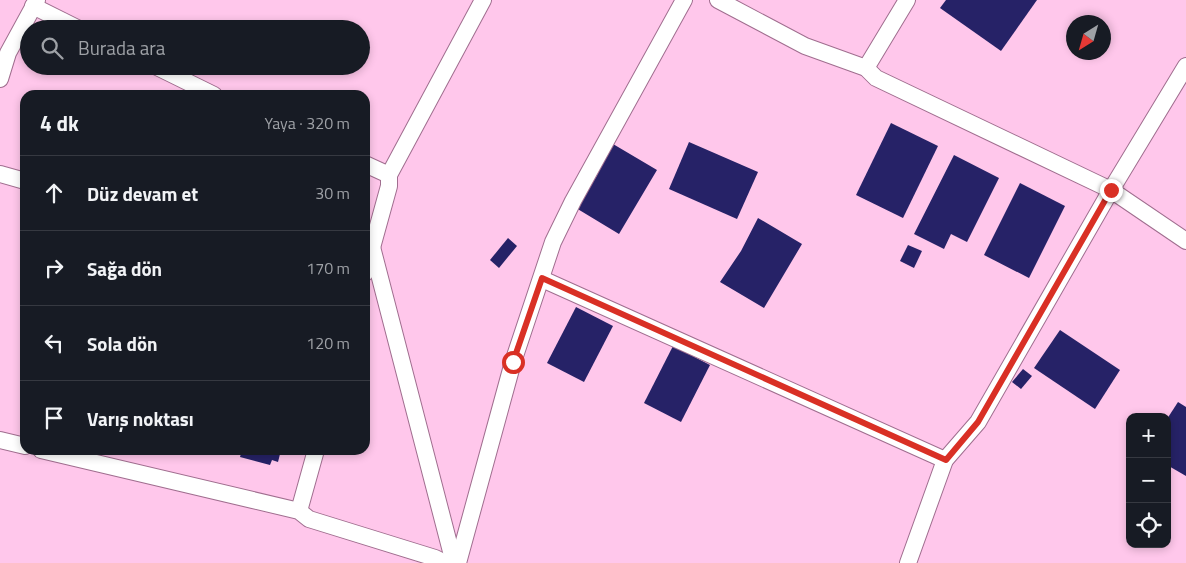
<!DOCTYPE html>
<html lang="tr">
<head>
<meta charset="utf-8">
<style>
  body { margin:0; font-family:"Titillium Web",sans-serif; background:#242831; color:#f1f3f6 }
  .controls { position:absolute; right:15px; bottom:15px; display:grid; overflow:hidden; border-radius:10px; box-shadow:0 2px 8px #0003 }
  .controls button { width:45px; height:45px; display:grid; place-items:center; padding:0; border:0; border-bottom:1px solid #363941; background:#171b24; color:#f1f3f6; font:25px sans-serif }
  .compass { position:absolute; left:1066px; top:15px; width:45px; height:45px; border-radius:50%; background:#171b24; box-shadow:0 2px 8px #0003; rotate:217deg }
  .stop { position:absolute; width:15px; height:15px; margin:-11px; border:4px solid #d93025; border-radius:50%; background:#fff }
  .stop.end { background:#d93025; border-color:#fff; box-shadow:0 1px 5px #0008 }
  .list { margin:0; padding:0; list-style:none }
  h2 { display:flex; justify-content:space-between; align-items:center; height:65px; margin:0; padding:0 20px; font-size:21px }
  h2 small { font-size:16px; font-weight:400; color:#9ea1a6 }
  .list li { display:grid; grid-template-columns:32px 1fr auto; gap:15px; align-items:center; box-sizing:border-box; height:75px; padding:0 20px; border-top:1px solid #363941 }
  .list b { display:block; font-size:19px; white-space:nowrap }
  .list em { font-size:16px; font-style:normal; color:#9ea1a6 }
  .icon { flex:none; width:28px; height:28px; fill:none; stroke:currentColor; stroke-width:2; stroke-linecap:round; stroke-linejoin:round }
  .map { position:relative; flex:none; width:1186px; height:563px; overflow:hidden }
  .search { position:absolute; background:#171b24; box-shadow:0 2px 8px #0003; left:20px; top:20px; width:350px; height:55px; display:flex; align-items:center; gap:12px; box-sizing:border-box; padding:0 18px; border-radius:28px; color:#9ea1a6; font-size:19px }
  .panel { position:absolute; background:#171b24; box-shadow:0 2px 8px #0003; left:20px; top:90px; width:350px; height:365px; border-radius:15px }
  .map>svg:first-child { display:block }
  .building { fill:#262267 }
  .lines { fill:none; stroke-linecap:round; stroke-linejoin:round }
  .minor-casing { stroke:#a06e8f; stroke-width:18 }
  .minor { stroke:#fff; stroke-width:16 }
  .route { stroke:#d93025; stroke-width:6 }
</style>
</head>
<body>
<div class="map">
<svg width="1186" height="563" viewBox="0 0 1186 563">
  <rect width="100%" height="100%" fill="#ffc7eb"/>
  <g class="building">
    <polygon points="946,0 1037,0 1001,51 940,8"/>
    <polygon points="891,123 938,146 903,218 856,195"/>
    <polygon points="689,142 758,172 737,219 669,189"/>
    <polygon points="613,144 657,170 619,234 576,208 596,177"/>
    <polygon points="954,155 999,178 967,242 951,234 944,249 914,234"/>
    <polygon points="1020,183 1065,206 1029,278 984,255"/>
    <polygon points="758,218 802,244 764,308 720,282 741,251"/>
    <polygon points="508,238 517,246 499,268 490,260"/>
    <polygon points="908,245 922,251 914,268 900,261"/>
    <polygon points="576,307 613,326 584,382 547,363"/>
    <polygon points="1060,330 1120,370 1095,409 1034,368"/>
    <polygon points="673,346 710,365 681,422 644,403"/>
    <polygon points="1023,369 1032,376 1021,389 1012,382"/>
    <polygon points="1178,402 1186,407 1186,476 1167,465 1167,419"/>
    <polygon points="242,450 281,450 278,462 272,460 270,465 240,457"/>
  </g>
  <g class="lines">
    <defs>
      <g id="minor">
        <polyline points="718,0 805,46 866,68 876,78 1111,190 1186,241"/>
        <polyline points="33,6 79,29"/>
        <polyline points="155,66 214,95"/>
        <polyline points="866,68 907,0"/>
        <polyline points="0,79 8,53 37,0"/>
        <polyline points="365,164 389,175"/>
        <polyline points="0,174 25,181"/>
        <polyline points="372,247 454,563"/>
        <polyline points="365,273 389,186 389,175 483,0"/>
        <polyline points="542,279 945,460"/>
        <polyline points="0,440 25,446"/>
        <polyline points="41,450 299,511 309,519 435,558 445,563"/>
        <polyline points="299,511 316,450"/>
        <polyline points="458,563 513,362 553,242 573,201 684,0"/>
        <polyline points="908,563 945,460 978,422 1111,190 1186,66"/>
      </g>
    </defs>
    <use href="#minor" class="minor-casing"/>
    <use href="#minor" class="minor"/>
  </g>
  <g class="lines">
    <polyline class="route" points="513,362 542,278 946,460 978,422 1111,190"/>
  </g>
</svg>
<div class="controls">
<button>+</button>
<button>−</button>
<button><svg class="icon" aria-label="locate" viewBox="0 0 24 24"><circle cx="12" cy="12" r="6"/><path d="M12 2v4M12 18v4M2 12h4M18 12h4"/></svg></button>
</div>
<svg class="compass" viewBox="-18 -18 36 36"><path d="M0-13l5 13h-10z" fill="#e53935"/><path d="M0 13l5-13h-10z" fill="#9ea1a6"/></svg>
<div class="stop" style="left:513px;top:362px"></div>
<div class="stop end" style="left:1111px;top:190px"></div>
<div class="search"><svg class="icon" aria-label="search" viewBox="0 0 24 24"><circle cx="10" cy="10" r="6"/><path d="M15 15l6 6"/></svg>Burada ara</div>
<section class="panel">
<h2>4 dk<small>Yaya · 320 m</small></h2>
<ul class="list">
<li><svg class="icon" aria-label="ahead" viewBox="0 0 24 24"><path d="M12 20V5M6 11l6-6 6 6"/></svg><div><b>Düz devam et</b></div><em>30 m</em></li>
<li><svg class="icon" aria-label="right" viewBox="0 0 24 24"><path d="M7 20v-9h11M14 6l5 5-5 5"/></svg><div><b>Sağa dön</b></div><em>170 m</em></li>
<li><svg class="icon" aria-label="left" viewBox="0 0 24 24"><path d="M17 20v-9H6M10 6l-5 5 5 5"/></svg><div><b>Sola dön</b></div><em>120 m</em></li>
<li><svg class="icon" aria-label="arrive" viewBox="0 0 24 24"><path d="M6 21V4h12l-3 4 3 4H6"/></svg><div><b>Varış noktası</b></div></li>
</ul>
</section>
</div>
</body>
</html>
